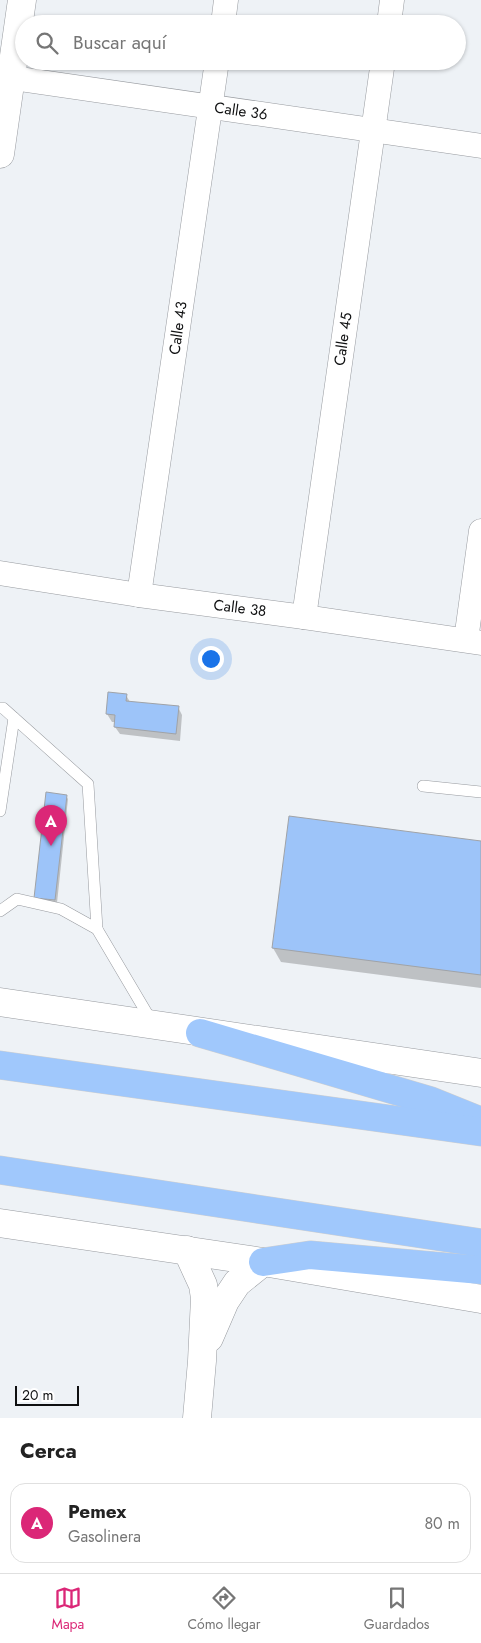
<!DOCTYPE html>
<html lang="es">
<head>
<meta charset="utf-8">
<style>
  body { margin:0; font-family:Jost,sans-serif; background:#f6f6f6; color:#222 }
  .scale { position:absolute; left:15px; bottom:12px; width:64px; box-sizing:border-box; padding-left:5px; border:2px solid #0f1011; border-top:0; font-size:14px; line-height:18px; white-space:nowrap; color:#0f1011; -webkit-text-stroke:4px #fff; paint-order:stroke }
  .you { position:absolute; left:210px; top:658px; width:18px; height:18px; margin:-12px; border:4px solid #fff; border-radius:50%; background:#1a73e8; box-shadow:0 0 0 8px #1a73e833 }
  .badge { display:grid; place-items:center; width:32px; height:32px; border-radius:50%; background:#db2777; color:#fff; font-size:16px; font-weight:700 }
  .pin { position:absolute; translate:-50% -41px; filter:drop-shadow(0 1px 2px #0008) }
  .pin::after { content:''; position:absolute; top:26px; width:18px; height:15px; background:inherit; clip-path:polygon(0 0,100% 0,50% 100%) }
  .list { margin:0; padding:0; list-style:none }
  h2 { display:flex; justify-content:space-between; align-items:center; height:65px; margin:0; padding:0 20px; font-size:21px }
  h2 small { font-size:16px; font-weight:400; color:#767676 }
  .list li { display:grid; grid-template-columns:32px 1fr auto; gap:15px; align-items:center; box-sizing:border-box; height:80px; margin:0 10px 10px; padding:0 10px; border:1px solid #e0e0e0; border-radius:15px }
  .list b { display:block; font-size:19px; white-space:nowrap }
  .list p { margin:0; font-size:16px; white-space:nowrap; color:#767676 }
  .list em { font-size:16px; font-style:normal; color:#767676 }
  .icon { flex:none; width:28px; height:28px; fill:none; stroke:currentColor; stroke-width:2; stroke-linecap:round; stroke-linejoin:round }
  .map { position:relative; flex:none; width:481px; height:1418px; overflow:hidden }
  .search { position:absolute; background:#fff; box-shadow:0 1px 4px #0004; left:15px; right:15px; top:15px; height:55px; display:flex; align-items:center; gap:12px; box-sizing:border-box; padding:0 18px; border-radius:28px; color:#767676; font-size:19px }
  .sheet { height:155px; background:#fff }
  nav { display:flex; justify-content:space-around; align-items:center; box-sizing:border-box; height:70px; border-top:1px solid #e0e0e0; background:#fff; font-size:14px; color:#767676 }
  nav a { display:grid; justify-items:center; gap:2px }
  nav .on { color:#db2777 }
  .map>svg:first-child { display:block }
  .shadow { fill:#0003 }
  .building { fill:#9dc4f9; stroke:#a0a3a7 }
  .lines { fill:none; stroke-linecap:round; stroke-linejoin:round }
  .service-casing { stroke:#979a9f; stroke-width:12 }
  .minor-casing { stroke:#979a9f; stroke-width:25 }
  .tertiary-casing { stroke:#979a9f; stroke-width:29 }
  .secondary-casing { stroke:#979a9f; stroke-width:29 }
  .trunk-casing { stroke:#cfcfcf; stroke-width:29 }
  .service { stroke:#fff; stroke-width:11 }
  .minor { stroke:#fff; stroke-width:24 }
  .tertiary { stroke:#fff; stroke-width:28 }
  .secondary { stroke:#fff; stroke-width:28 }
  .trunk { stroke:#a0c8fc; stroke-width:28 }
  .labels { text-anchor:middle; stroke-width:4; stroke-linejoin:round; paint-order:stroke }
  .street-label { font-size:15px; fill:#0f1011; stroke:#fff }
</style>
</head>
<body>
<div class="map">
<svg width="481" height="1418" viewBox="0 0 481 1418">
  <rect width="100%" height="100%" fill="#eef2f6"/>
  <g class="shadow">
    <polygon points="126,695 130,702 178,707 182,715 180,741 120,734 115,727 116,722 112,722 107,714"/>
    <polygon points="66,796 68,799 57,903 38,901"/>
    <polygon points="481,842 481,988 281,962 273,948"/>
  </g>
  <g class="building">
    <polygon points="108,692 127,694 126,701 179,706 176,734 114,727 115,715 106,714"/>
    <polygon points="46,792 67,795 55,900 34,898"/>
    <polygon points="289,816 481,841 481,975 272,948"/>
  </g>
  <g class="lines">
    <defs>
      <g id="service">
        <polyline points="0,708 3,708 88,784 97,929"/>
        <polyline points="423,786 481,792"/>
        <polyline points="0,811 14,718"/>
        <polyline points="0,911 17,899 61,909 97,929 152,1022"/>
      </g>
      <g id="minor">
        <polyline points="223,24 226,0"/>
        <polyline points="389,24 392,0"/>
        <polyline points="0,76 481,146"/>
        <polyline points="0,573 139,595 304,617 481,643"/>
        <polyline points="139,595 217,61"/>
        <polyline points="304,617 383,61"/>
        <polyline points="466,640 481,531"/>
      </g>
      <g id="tertiary">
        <polyline points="187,1250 203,1285 205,1298 202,1361 197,1418"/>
        <polyline points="209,1338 225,1301 237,1283 263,1262"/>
      </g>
      <g id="secondary">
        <polyline points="0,154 22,0"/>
        <polyline points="0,1002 481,1073"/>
        <polyline points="0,1223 263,1262 481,1299"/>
      </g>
      <g id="trunk">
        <polyline points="200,1033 431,1101 481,1121"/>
        <polyline points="0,1065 481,1132"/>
        <polyline points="0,1170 481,1243"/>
        <polyline points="263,1262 310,1255 481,1270"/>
      </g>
    </defs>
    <use href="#service" class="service-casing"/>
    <use href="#minor" class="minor-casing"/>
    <use href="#tertiary" class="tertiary-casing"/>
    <use href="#secondary" class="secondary-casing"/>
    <use href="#trunk" class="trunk-casing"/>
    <use href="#service" class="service"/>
    <use href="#minor" class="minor"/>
    <use href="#tertiary" class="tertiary"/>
    <use href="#secondary" class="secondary"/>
    <use href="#trunk" class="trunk"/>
  </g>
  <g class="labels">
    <g class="street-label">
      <text transform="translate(241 111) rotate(8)" y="5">Calle 36</text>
      <text transform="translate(178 328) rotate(-82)" y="5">Calle 43</text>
      <text transform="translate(343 339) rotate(-82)" y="5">Calle 45</text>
      <text transform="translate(240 608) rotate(7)" y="5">Calle 38</text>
    </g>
  </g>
</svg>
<div class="scale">20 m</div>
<div class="you"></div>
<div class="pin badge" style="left:51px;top:846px">A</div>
<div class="search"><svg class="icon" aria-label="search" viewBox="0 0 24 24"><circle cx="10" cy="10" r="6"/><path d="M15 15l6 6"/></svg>Buscar aquí</div>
</div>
<section class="sheet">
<h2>Cerca<small></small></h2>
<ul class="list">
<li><span class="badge">A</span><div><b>Pemex</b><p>Gasolinera</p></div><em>80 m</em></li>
</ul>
</section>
<nav>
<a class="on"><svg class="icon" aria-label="map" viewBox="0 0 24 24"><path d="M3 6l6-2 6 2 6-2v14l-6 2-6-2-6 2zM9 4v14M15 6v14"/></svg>Mapa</a>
<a><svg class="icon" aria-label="directions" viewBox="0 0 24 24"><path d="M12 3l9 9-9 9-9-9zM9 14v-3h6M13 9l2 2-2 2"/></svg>Cómo llegar</a>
<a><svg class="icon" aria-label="saved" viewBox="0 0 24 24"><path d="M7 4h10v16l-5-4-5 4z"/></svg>Guardados</a>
</nav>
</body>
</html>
